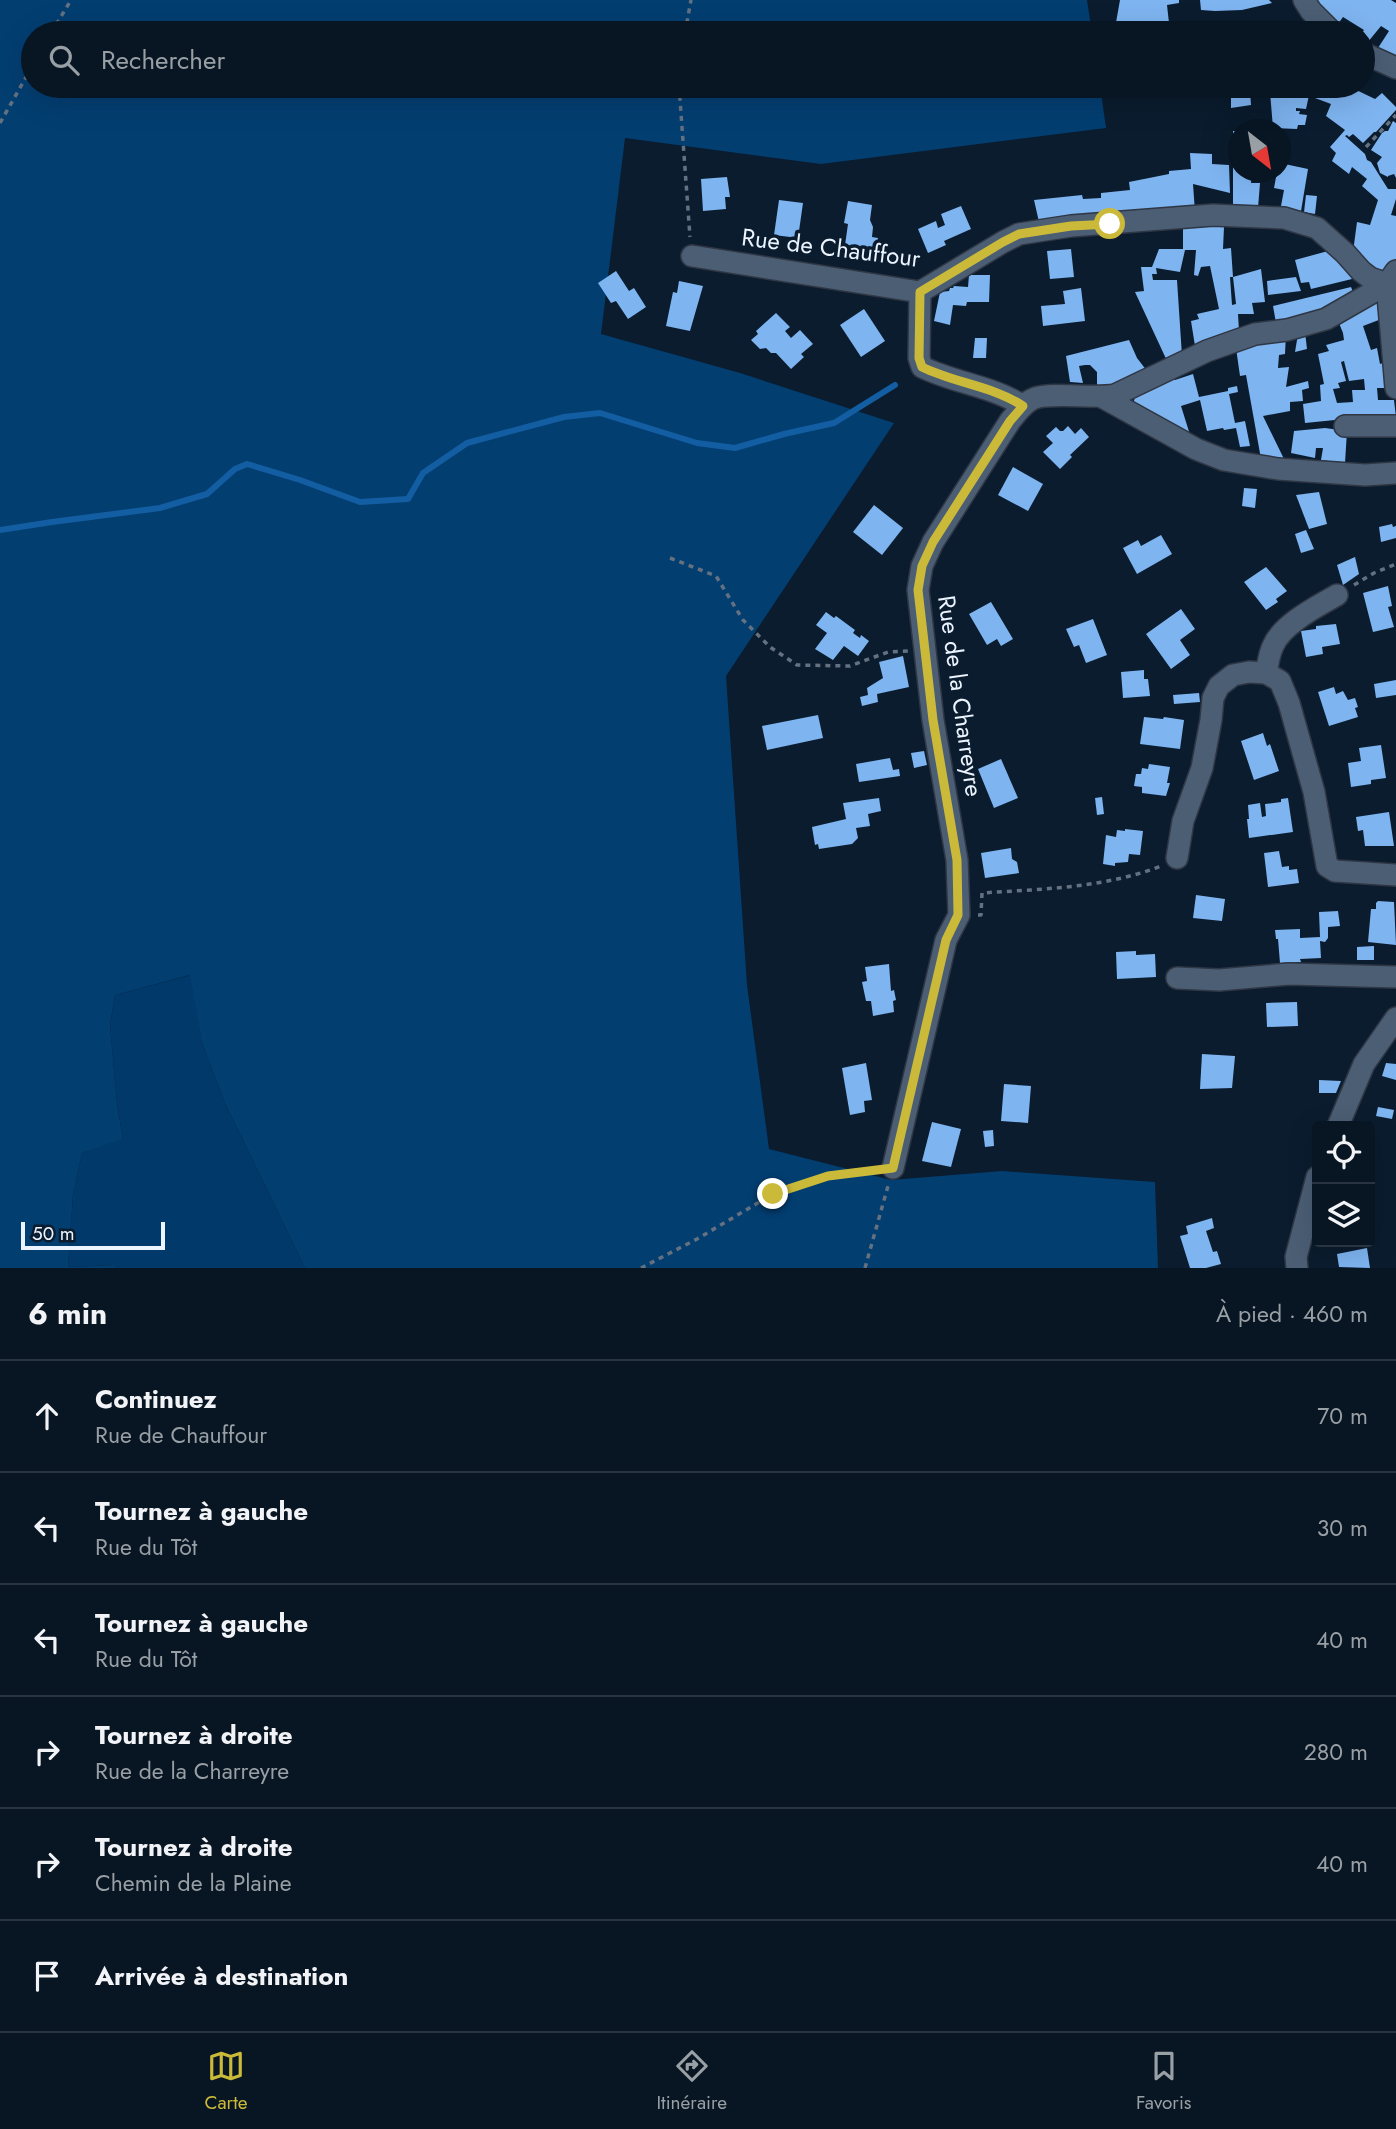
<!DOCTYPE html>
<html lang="fr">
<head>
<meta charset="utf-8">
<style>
  body { margin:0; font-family:Jost,sans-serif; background:#16222f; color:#f1f3f6 }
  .controls { position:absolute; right:21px; bottom:21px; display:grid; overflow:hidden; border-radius:7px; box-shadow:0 7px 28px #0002 }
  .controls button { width:63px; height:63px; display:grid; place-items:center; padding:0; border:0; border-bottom:2px solid #293440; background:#081522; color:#f1f3f6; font:35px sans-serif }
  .compass { position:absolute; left:1228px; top:119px; width:63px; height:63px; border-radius:50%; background:#081522; box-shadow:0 7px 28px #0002; rotate:149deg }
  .scale { position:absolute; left:21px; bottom:18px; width:144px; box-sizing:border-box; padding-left:7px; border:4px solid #ebf4ff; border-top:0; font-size:19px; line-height:24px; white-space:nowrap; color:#ebf4ff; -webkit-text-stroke:5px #0a1c2e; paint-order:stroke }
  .stop { position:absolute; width:21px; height:21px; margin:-16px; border:5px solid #cbba39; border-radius:50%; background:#fff }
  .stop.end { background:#cbba39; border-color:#fff; box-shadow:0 2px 7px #0008 }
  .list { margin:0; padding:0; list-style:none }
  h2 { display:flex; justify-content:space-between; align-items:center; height:91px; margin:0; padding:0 28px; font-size:30px }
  h2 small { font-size:23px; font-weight:400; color:#989fa5 }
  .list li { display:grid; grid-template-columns:46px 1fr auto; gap:21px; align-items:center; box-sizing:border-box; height:112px; padding:0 28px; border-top:2px solid #293440 }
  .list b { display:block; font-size:26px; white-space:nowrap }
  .list p { margin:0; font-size:23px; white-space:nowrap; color:#989fa5 }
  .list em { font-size:23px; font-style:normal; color:#989fa5 }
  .icon { flex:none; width:38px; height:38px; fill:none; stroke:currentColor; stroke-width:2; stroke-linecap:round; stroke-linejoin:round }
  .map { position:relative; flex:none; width:1396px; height:1268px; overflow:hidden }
  .search { position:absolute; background:#081522; box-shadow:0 7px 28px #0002; left:21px; right:21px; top:21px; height:77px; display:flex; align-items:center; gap:18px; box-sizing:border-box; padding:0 24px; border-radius:38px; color:#989fa5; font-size:26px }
  .sheet { height:763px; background:#081522 }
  nav { display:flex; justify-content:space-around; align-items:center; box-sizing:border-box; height:98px; border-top:2px solid #293440; background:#081522; font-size:19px; color:#989fa5 }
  nav a { display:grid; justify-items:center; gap:4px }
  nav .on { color:#cbba39 }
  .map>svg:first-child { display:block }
  .green { fill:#00396a }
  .forest { fill:#033e71 }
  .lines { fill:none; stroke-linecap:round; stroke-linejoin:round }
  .stream { stroke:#135ea2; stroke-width:6 }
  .building { fill:#7eb4f0; fill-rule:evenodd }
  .minor-casing { stroke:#2f3644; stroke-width:24 }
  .path { stroke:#637181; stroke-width:3.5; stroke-dasharray:5 5; stroke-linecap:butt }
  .minor { stroke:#4b5e74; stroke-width:21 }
  .route { stroke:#cbba39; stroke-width:9 }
  .labels { text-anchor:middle; stroke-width:7; stroke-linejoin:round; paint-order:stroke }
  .street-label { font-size:24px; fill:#ebf4ff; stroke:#0a1c2e }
</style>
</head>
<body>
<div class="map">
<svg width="1396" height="1268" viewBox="0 0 1396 1268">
  <rect width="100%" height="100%" fill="#0a1c2e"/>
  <polygon class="green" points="191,975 202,1043 225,1103 305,1268 114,1268 114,1265 68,1267 73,1195 82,1153 123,1138 117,1104 110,1025 115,995"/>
  <polygon class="forest" points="0,0 1087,0 1092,33 33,33 33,86 1100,86 1106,128 821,164 625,138 601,334 740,373 894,423 726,676 747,985 769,1149 891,1180 1002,1171 1155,1182 1158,1268 305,1268 225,1103 202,1043 190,975 115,995 110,1025 117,1104 123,1139 82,1153 73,1195 68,1267 115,1265 114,1268 0,1268"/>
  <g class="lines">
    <polyline class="stream" points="0,530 52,522 160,508 207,494 235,469 247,464 300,480 360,502 408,499 423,473 467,443 564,417 600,413 697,443 735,448 784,434 834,423 895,385"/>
  </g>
  <g class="building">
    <polygon points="1120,0 1179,0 1179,3 1167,5 1169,23 1115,28"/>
    <polygon points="1200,0 1269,0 1272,3 1242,10 1215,11 1201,10"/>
    <polygon points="1312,0 1391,0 1396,3 1396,59 1378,48 1389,31 1381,26 1363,48 1362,33 1364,30 1343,17 1335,28"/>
    <polygon points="1283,86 1311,86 1306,109 1296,108 1296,111 1300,111 1299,114 1307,115 1305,125 1298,125 1297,129 1273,128 1270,92 1271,92 1272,87"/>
    <polygon points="1318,86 1348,86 1375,99 1382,93 1396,107 1396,110 1376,132 1374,132 1363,143 1353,134 1349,137 1347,135 1345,136 1365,154 1367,160 1371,162 1388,189 1396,189 1396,199 1391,215 1396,216 1396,259 1389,271 1365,267 1353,252 1357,222 1370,225 1378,200 1362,186 1367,179 1352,167 1349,174 1332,161 1336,153 1330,147 1345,130 1326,116 1331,104 1315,98"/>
    <polygon points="1250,91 1251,105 1231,108 1231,94"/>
    <polygon points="1393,121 1396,123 1396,178 1394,174 1388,176 1388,177 1380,173 1377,163 1382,157 1371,150 1382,133 1385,131 1388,131"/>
    <polygon points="1233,131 1238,131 1238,172 1252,172 1251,183 1260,183 1258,208 1233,208"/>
    <polygon points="1190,153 1212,154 1212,164 1229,165 1230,193 1193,184 1195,212 1039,222 1034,200 1082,195 1083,199 1101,198 1101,193 1130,190 1129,182 1169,174 1169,171 1191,169"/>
    <polygon points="1280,163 1308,169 1301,211 1281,206 1284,190 1274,188 1277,172 1280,172"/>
    <polygon points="727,177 730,197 725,197 726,209 703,211 701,179"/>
    <polygon points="1306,195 1317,196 1315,214 1304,212"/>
    <polygon points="779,200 803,203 798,238 774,235"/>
    <polygon points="848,201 872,205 870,220 873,227 872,237 878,238 875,257 859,254 859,248 845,245 848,224 844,223"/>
    <polygon points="961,206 971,229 944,241 946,245 928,253 918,229 936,221 938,228 945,225 941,214"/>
    <polygon points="1183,227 1224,227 1223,249 1231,248 1233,277 1230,277 1232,305 1236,304 1233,277 1261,269 1265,302 1252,303 1254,314 1238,314 1239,331 1195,346 1191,321 1199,319 1197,314 1219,309 1210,266 1201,267 1198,276 1194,275 1196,250 1185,250 1180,272 1156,268 1157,274 1152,274 1153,280 1177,280 1182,356 1168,363 1135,292 1144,291 1141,267 1152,267 1159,249 1183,249"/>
    <polygon points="1071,249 1074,277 1050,279 1047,251"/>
    <polygon points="1328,251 1330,254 1339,251 1352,279 1311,289 1309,282 1301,283 1295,260"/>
    <polygon points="616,271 629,291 634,288 646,307 628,319 616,301 611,303 598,283"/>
    <polygon points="969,275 990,275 989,302 967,302 966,306 953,305 950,325 934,321 940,292 949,291 950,288 953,288 954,286 968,287"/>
    <polygon points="1296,277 1301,291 1268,295 1267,281"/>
    <polygon points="679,281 703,286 690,331 666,326 673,292 677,293"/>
    <polygon points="1351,287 1355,297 1325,314 1276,323 1273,306"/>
    <polygon points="1081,288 1085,321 1043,326 1041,306 1065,304 1063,291"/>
    <path d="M 1376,301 L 1384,318 L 1363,326 L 1371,350 L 1377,348 L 1380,364 L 1385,362 L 1387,388 L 1377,388 L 1378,400 L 1394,400 L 1396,417 L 1345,419 L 1305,423 L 1303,404 L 1321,401 L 1320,385 L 1324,384 L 1318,354 L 1329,351 L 1326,345 L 1344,340 L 1343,333 L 1337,318 ZM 1344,361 L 1349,381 L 1364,379 L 1365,390 L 1352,390 L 1353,402 L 1337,403 L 1333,389 L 1340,388 L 1338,383 L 1346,381 L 1341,362 Z"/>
    <polygon points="864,309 885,341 861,357 840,325"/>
    <polygon points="776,313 790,327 785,331 791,338 800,330 813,344 801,354 804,357 791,369 776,353 771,353 766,348 760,349 751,340 758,334 756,331"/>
    <polygon points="1305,332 1307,349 1295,352 1298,334"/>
    <polygon points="1286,333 1285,354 1279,355 1278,368 1289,367 1286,387 1308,381 1309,388 1302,390 1303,401 1290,402 1290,411 1263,416 1284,459 1261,459 1246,375 1240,376 1236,348"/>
    <polygon points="975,338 987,338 986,358 973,358"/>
    <polygon points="1129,340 1137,358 1147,371 1115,386 1097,385 1097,372 1090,365 1085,365 1079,366 1083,383 1070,382 1066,356"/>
    <polygon points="1193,374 1199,397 1228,391 1228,388 1237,386 1238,392 1229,394 1235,423 1245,421 1250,446 1240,447 1236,428 1224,430 1223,428 1207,431 1200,400 1181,406 1191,438 1133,403 1137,393 1174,377 1175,380"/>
    <polygon points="1068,426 1075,434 1081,428 1089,437 1070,455 1072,457 1060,469 1043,452 1053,443 1046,436 1056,427 1060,431 1063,431"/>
    <polygon points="1325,428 1347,431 1345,463 1321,460 1323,448 1316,448 1315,458 1291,453 1294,431"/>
    <polygon points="1013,467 1043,484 1028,511 998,495"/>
    <polygon points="1244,488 1257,489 1255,508 1242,506"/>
    <polygon points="1319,492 1327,524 1309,529 1296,495"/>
    <polygon points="874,505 903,528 882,555 853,532"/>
    <polygon points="1392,524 1393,527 1396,526 1396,538 1381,542 1379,527"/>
    <polygon points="1306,530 1314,549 1301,553 1295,534"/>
    <polygon points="1161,535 1172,554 1137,574 1123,548 1138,540 1141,546"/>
    <polygon points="1355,557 1359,574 1343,585 1337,565"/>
    <polygon points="1266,567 1287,591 1276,599 1278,602 1266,610 1244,582"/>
    <polygon points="1388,586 1392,606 1388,607 1394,627 1373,632 1363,593"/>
    <polygon points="991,602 1013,639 1001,646 997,639 987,645 969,614"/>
    <polygon points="1181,609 1195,629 1180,640 1190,655 1171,669 1146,634"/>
    <polygon points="826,612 834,618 836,616 855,630 853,633 860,638 861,635 869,641 858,656 844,646 833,660 815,649 827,633 816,625"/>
    <polygon points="1093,619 1107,655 1086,663 1079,645 1074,647 1066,629"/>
    <polygon points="1336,624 1340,644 1322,647 1323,654 1306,657 1301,631 1316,629 1316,626"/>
    <polygon points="903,656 909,687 877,694 878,702 862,706 860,697 868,695 867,688 883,678 879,662"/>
    <polygon points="1144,670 1144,679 1148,679 1150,696 1123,698 1121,672"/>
    <polygon points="1396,680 1396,695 1376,698 1374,684"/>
    <polygon points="1334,687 1336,694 1343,691 1348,700 1355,698 1358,707 1355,708 1358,717 1329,726 1318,692"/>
    <polygon points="1199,693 1200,702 1174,704 1173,695"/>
    <polygon points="818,715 823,738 767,750 762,726"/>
    <polygon points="1144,717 1163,719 1164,717 1184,720 1180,749 1140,744"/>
    <polygon points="1263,733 1267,746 1270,744 1279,771 1254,780 1241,741"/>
    <polygon points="1381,745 1386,778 1371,780 1371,784 1351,787 1348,763 1361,761 1359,748"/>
    <polygon points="924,751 927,765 914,768 911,753"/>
    <polygon points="890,758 893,770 899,769 900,776 859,782 856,764"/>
    <polygon points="1001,759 1018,798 994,808 978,769"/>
    <polygon points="1149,764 1170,767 1167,783 1170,783 1166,796 1142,793 1142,787 1134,786 1136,774 1141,774 1142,768 1148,769"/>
    <polygon points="1102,797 1104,814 1097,815 1095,798"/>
    <polygon points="879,798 881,811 868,814 870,826 856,828 858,838 852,844 819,849 818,844 815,845 812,827 846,819 843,803"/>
    <polygon points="1288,798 1293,832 1249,838 1247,819 1249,819 1248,805 1260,803 1262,817 1266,816 1265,804 1281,802 1281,799"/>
    <polygon points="1389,812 1394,846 1365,846 1363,830 1358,831 1356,817"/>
    <polygon points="1125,829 1143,831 1140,855 1129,854 1128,862 1115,863 1115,866 1103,864 1106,835 1116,837 1117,830 1125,831"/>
    <polygon points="1011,848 1012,859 1017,862 1019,873 985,878 981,853"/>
    <polygon points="1279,851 1282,867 1289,866 1289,870 1297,869 1299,883 1268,887 1264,853"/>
    <polygon points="1196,895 1225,899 1222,921 1193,918"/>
    <polygon points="1378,901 1394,902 1396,945 1368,942 1371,909 1376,909 1376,903"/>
    <polygon points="1338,911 1340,926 1328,927 1328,938 1325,942 1320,941 1321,958 1300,959 1301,962 1280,963 1278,939 1276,939 1275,930 1300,929 1300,938 1320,937 1319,912"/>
    <polygon points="1374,946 1374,960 1357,960 1357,947"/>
    <polygon points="1136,951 1136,955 1155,954 1156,977 1117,979 1116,952"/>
    <polygon points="889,964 891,991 894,990 896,1000 893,1001 894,1012 873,1016 871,1001 866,1001 862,982 867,981 865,967"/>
    <polygon points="1297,1002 1298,1026 1267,1027 1266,1003"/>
    <polygon points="1202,1054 1235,1056 1232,1088 1200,1089"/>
    <polygon points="866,1063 872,1100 864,1101 865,1112 850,1115 842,1068"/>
    <polygon points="1386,1063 1396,1064 1396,1080 1382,1076"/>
    <polygon points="1319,1080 1341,1081 1336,1093 1319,1093"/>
    <polygon points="1004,1084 1031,1086 1028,1123 1001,1121"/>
    <polygon points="1378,1107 1394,1110 1392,1119 1376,1116"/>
    <polygon points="932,1122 961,1129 951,1167 922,1161"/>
    <polygon points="993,1130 994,1146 985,1147 983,1131"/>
    <polygon points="1212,1218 1214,1228 1206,1231 1213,1252 1217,1251 1221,1264 1206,1268 1190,1268 1180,1236 1188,1234 1186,1226"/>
    <polygon points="1367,1248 1370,1268 1339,1267 1337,1254"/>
  </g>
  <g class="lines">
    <defs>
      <g id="minor">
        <polyline points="1304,0 1311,11 1333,33"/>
        <polyline points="1363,53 1396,68"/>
        <polyline points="692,256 920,292 1003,242 1019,234 1071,226 1213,215 1284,218 1317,228 1345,253 1361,271 1370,278 1387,284 1396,388"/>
        <path d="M 920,292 L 919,358 L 922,367 C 954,383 993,386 1023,406"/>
        <polyline points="1102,397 1196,449 1224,460 1278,469 1365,475 1396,473"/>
        <polyline points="1345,426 1396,426"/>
        <path d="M 1266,673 C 1268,664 1269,654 1273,646 C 1282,624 1318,606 1337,595"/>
        <polyline points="1177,858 1183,821 1202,768 1211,720 1213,698 1219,686 1233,675 1249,672 1266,673 1280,681 1289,703 1314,792 1327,866 1335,871 1396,875"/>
        <polyline points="1177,978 1219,980 1289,974 1396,977"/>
        <polyline points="1338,1126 1364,1064 1396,1018"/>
        <path d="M 893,1168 L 946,940 L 959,915 L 957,860 L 933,720 L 918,590 L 922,566 L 933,542 L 1010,421 C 1017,413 1024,402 1035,398 C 1055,392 1091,399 1115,395 L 1207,351 L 1255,334 L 1287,330 L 1326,319 L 1387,284 L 1396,271"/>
        <polyline points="1297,1268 1296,1257 1317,1177"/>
      </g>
    </defs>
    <use href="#minor" class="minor-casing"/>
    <g class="path">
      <polyline points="51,33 71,0"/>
      <polyline points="685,33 691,0"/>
      <polyline points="679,86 690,237"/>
      <polyline points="0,123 33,65"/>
      <polyline points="1366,147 1396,115"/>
      <polyline points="670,558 716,576 743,620 770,647 797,665 850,666 888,652 908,651"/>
      <polyline points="1354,585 1374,573 1396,564"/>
      <path d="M 978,915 L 981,915 L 982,893 C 1042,889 1105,888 1161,866"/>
      <polyline points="641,1268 697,1239 773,1194 828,1176 876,1170"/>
      <polyline points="865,1268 888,1186"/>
    </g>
    <use href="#minor" class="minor"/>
  </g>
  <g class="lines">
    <path class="route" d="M 773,1194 L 828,1176 L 893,1168 L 946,940 L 958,915 L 957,860 L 933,720 L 918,590 L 922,566 L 933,542 L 1010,421 L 1023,406 C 993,386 954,383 922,367 L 919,358 L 920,292 L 1003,242 L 1019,234 L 1071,226 L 1110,224"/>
  </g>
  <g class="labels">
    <g class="street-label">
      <text transform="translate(831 248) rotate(7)" y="8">Rue de Chauffour</text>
      <text transform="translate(960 696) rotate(82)" y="8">Rue de la Charreyre</text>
    </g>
  </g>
</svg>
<div class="controls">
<button><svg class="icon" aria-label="locate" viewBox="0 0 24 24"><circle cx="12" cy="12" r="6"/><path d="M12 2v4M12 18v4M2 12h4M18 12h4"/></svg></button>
<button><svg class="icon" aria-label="layers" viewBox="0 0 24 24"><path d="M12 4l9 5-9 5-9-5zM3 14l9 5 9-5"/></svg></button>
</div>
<svg class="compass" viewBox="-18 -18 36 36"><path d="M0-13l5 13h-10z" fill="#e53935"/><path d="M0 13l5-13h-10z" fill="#989fa5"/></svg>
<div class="scale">50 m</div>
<div class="stop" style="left:1110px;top:224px"></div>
<div class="stop end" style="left:773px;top:1194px"></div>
<div class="search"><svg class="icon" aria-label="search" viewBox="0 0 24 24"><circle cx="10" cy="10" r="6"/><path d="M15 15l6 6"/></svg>Rechercher</div>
</div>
<section class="sheet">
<h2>6 min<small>À pied · 460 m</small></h2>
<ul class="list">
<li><svg class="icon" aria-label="ahead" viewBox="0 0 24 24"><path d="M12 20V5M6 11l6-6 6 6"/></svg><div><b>Continuez</b><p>Rue de Chauffour</p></div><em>70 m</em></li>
<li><svg class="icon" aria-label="left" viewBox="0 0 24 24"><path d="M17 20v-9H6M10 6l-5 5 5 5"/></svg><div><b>Tournez à gauche</b><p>Rue du Tôt</p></div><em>30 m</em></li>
<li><svg class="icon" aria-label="left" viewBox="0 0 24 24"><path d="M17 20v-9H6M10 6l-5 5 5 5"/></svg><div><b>Tournez à gauche</b><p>Rue du Tôt</p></div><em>40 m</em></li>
<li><svg class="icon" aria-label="right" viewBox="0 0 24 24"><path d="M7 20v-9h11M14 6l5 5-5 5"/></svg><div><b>Tournez à droite</b><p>Rue de la Charreyre</p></div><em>280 m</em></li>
<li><svg class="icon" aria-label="right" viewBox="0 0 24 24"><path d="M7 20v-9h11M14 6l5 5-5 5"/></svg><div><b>Tournez à droite</b><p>Chemin de la Plaine</p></div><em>40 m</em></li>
<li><svg class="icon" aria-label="arrive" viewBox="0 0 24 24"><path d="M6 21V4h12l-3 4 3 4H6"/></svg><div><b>Arrivée à destination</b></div></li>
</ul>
</section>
<nav>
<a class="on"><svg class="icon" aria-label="map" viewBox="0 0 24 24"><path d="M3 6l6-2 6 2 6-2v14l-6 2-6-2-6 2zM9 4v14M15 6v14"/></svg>Carte</a>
<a><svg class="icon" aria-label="directions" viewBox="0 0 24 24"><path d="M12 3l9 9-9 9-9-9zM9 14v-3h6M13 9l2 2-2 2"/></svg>Itinéraire</a>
<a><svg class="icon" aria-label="saved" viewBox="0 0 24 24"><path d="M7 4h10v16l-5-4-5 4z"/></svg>Favoris</a>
</nav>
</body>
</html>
